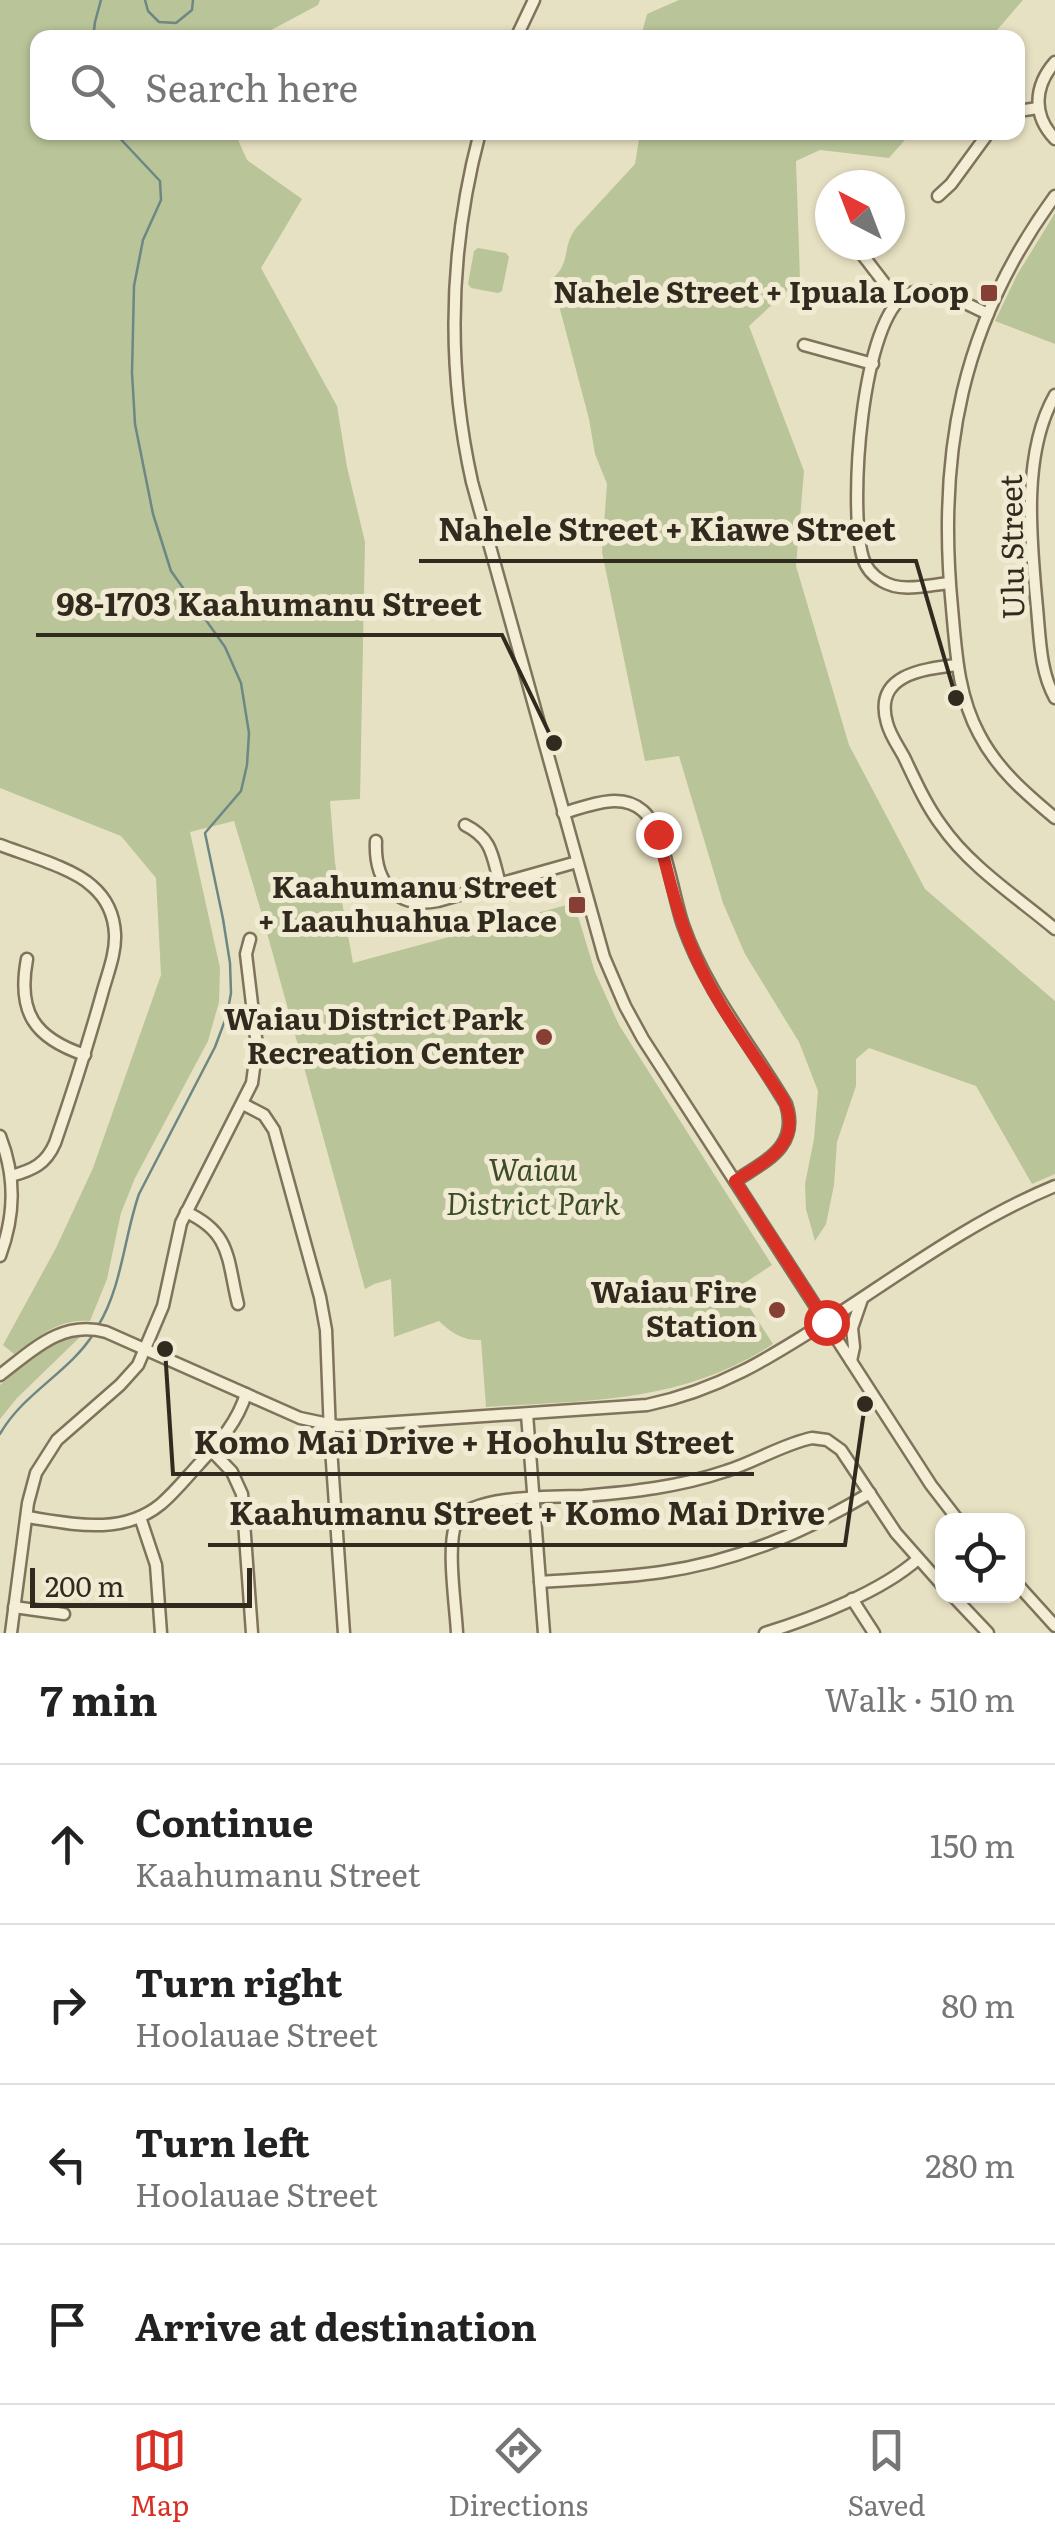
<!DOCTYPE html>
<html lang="en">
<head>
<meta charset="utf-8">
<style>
  body { margin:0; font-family:Literata,serif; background:#f6f6f6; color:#222 }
  .controls { position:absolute; right:30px; bottom:30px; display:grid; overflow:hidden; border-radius:20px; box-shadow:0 2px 8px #0004 }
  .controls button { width:90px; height:90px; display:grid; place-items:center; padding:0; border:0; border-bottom:2px solid #e0e0e0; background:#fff; color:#222; font:50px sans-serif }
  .compass { position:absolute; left:815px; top:170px; width:90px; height:90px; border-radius:50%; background:#fff; box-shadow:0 2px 8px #0004; rotate:318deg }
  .scale { position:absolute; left:30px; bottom:25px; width:222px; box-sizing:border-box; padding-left:10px; border:5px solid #312a1e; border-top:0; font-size:28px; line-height:35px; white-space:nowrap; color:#312a1e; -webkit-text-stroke:8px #f0ebd2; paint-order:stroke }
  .stop { position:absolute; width:30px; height:30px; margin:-22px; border:8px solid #d93025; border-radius:50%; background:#fff }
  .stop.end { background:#d93025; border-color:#fff; box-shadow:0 2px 10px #0008 }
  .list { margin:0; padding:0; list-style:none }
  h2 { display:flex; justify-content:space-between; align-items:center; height:130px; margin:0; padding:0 40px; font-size:42px }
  h2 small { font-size:32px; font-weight:400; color:#767676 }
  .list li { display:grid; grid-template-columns:65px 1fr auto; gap:30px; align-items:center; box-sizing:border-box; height:160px; padding:0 40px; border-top:2px solid #e0e0e0 }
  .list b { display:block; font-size:38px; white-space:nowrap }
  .list p { margin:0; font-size:32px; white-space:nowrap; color:#767676 }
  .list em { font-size:32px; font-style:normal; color:#767676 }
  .icon { flex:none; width:55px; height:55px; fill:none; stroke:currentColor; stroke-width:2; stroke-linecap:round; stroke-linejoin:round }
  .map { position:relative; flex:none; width:1055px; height:1633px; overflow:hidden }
  .search { position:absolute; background:#fff; box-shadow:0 2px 8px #0004; left:30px; right:30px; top:30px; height:110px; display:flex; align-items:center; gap:25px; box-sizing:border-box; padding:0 35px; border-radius:20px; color:#767676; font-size:38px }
  .sheet { height:770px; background:#fff }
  nav { display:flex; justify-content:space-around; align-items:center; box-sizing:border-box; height:140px; border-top:2px solid #e0e0e0; background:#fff; font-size:28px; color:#767676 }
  nav a { display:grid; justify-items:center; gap:5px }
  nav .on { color:#d93025 }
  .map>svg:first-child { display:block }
  .green { fill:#b9c499 }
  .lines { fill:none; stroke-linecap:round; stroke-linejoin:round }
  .stream { stroke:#6d8784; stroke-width:2.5 }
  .minor-casing { stroke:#7f735c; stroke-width:15 }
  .minor { stroke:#f3eed5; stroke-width:10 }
  .route { stroke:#d93025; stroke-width:12 }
  .poi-dot { fill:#863f34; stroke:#f0ebd2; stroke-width:4 }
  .labels { text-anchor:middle; stroke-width:10; stroke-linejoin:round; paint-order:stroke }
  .poi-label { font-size:30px; font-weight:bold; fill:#312a1e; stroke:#f0ebd2; text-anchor:end }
  .street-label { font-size:30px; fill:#312a1e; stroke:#f0ebd2 }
  .park-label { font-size:30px; font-style:italic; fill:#3d4b28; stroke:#f0ebd2 }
  .leader { fill:none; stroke:#312a1e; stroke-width:4 }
  .callout-dot { fill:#312a1e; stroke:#f0ebd2; stroke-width:4 }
  .callout-label { font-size:32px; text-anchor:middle; font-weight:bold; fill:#312a1e; stroke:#f0ebd2; stroke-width:10; stroke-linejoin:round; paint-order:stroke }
</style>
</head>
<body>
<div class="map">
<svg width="1055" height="1633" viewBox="0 0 1055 1633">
  <rect width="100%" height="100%" fill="#e7e1c3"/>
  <g class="green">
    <path d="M 0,0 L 320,0 L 318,5 L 258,37 L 38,38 L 38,132 L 235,133 L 247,160 L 302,199 L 261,268 L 337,406 L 347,467 L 365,542 L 360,799 L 330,801 L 335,863 L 353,963 L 574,903 L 595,972 L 619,1025 L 772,1265 L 737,1288 L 773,1344 C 682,1403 591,1400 486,1407 L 481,1340 C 464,1341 451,1333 439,1321 L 394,1337 L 391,1279 L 374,1284 L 365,1289 L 261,911 L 234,821 L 190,832 L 220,968 L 219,1002 L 208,1041 L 135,1178 L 121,1213 L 107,1279 L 90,1321 C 59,1318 38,1337 14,1354 L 3,1345 L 56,1248 L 93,1168 L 161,975 L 156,878 L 121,836 L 0,788 Z"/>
    <polygon points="679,0 1023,0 991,37 641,37 647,14"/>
    <path d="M 640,133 L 911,133 L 889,158 L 820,150 L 796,161 L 800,279 L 749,326 L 804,471 L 796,566 L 849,745 L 925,889 L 1055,1001 L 1055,1174 L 1032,1184 L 976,1086 L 869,1048 L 856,1059 L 856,1086 L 837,1142 L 834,1185 L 826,1224 L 815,1241 L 806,1209 L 805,1184 L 814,1139 L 818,1091 L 799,1042 L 745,954 L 723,903 L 679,756 L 645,761 L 602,552 L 607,484 L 595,454 L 589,419 L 552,279 C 572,262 561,248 576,228 L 635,164 Z"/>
    <polygon points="1055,213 1055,344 995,321 1017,275"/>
    <polygon points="478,248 506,253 509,257 502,291 498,293 471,288 468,284 474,251"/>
    <path d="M 81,1336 L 17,1398 L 0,1419 L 0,1385 C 24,1366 49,1338 81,1336 Z"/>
  </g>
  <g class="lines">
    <g class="stream">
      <polyline points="145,0 148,11 159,22 176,23 192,10 193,0"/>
      <polyline points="93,38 95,22 101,0"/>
      <path d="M 98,1326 C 122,1287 124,1237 139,1194 L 215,1047 L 227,1015 L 231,993 L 230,963 L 223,919 L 205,833 L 241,791 L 247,765 L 249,733 L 241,683 L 225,647 L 171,571 L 153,514 L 135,424 L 132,373 L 134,286 L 143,240 L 161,200 L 160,181 L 114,132"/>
      <path d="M 0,1434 C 23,1393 70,1372 94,1333"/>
    </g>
    <defs>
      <g id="minor">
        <polyline points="516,38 534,0"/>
        <path d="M 1055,62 C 1034,86 1032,115 1055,139"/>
        <polyline points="1018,111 1038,108"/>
        <path d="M 480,132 C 449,249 446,365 472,482 L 604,957 L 625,1006 L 643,1039 L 931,1485 L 958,1520"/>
        <polyline points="938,196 951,184 989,132"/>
        <path d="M 1055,196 C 961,324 937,454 952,608 C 956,652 958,695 979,734 C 997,769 1025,793 1055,818"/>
        <polyline points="855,245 898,301"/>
        <polyline points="804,345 873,364"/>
        <path d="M 1055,395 C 1021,454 1031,542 1037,608 C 1040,639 1040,671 1055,698"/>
        <path d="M 949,583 C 928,585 901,593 882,581 C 873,576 866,568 863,558 C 848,511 861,315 908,294 C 934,283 965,304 988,314"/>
        <path d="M 957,665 C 924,669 873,674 887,723 C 890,735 898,746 904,757 C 915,780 926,805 941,825 C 970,867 1017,897 1055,929"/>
        <path d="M 563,813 C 588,806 621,791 643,811 C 664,829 673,897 683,925 C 706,991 751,1045 786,1104 C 800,1147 765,1161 735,1181"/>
        <path d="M 465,825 C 493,839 492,856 500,884"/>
        <path d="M 376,841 C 374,881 395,909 438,901 L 577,862"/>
        <path d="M 0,845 C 26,855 73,868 92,886 C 106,898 114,915 115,934 C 116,954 107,975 102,994 C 88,1044 72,1094 55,1143 C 46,1164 33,1170 11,1176"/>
        <path d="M 27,959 C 17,1012 34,1038 85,1055"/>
        <polyline points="243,1104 264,1115 274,1130 320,1297 326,1330 330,1434 344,1633"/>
        <path d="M 0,1136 C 16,1177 15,1215 0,1256"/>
        <path d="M 186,1212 C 232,1233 227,1260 238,1304"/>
        <polyline points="851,1361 854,1347 852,1328 862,1299"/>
        <path d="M 0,1375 C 33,1350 61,1320 106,1332 L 300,1418 L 338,1426 L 647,1405 C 720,1390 771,1357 832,1318 C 904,1271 975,1219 1055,1186"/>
        <polyline points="527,1414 544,1633"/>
        <polyline points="211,1450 232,1472 242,1494 252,1633"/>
        <path d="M 27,1517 C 73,1524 122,1536 161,1504 C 175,1492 187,1477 199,1464 C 219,1442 237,1423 246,1394"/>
        <polyline points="140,1517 156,1565 161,1633"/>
        <path d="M 540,1582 C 581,1579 622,1578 662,1572 C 738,1561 805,1532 870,1493"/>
        <polyline points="1018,1585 1055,1626"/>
        <polyline points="953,1596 988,1633"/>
        <polyline points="852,1599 874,1633"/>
        <polyline points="14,1607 64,1614"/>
        <polyline points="11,1633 28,1503 36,1473 57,1440 120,1385 138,1365 163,1306 181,1223 252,1083 257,1046 246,954 250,939"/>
        <path d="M 457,1633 C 456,1607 445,1540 458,1519 C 474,1495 554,1497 583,1496 C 632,1492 679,1487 726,1471 C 755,1462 783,1444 812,1438 L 827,1440 L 841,1450 L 896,1533 L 942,1585"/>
        <path d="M 765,1633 C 813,1618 881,1592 918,1559"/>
      </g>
    </defs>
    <use href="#minor" class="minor-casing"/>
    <use href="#minor" class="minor"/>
  </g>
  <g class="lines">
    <path class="route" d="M 658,834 C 668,874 677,915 694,953 C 716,1005 753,1052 783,1099 C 805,1143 766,1161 735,1181 L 826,1322"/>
  </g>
  <g class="poi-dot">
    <rect x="979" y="283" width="20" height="20" rx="5"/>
    <rect x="567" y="895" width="20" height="20" rx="5"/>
    <circle cx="544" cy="1037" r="10"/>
    <circle cx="777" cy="1310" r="10"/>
  </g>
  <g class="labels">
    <g class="poi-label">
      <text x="969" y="303">Nahele Street + Ipuala Loop</text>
      <text x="557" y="898">Kaahumanu Street<tspan x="557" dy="34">+ Laauhuahua Place</tspan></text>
      <text x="524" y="1030">Waiau District Park<tspan x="524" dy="34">Recreation Center</tspan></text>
      <text x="757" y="1303">Waiau Fire<tspan x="757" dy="34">Station</tspan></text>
    </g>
    <g class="street-label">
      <text transform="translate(1013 547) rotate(-91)" y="10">Ulu Street</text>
    </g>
    <g class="park-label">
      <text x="533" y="1181">Waiau<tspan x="533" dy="34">District Park</tspan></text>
    </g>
  </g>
  <path class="leader" d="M956 698L916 561H419M554 743L502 635H36M165 1349L173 1474H754M865 1404L845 1545H208"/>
  <g class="callout-dot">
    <circle cx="956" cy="698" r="10"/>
    <circle cx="554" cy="743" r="10"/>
    <circle cx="165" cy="1349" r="10"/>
    <circle cx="865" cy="1404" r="10"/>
  </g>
  <g class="callout-label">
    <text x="667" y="541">Nahele Street + Kiawe Street</text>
    <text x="269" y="616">98-1703 Kaahumanu Street</text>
    <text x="464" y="1454">Komo Mai Drive + Hoohulu Street</text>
    <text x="527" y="1525">Kaahumanu Street + Komo Mai Drive</text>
  </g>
</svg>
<div class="controls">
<button><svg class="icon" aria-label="locate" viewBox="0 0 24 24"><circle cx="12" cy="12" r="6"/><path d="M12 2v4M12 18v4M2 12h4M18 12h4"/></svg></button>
</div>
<svg class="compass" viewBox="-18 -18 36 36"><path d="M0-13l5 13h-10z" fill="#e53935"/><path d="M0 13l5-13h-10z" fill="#767676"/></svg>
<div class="scale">200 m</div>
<div class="stop" style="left:826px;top:1322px"></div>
<div class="stop end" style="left:658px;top:834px"></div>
<div class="search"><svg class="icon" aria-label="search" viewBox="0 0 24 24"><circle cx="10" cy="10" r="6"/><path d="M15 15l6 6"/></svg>Search here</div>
</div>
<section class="sheet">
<h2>7 min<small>Walk · 510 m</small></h2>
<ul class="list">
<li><svg class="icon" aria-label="ahead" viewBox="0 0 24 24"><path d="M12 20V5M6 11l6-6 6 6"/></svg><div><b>Continue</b><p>Kaahumanu Street</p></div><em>150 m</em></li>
<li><svg class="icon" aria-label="right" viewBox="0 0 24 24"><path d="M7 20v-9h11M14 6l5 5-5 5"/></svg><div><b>Turn right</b><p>Hoolauae Street</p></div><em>80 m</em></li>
<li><svg class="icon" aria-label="left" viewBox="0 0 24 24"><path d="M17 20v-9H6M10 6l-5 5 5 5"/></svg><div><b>Turn left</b><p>Hoolauae Street</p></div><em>280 m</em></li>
<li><svg class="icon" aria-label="arrive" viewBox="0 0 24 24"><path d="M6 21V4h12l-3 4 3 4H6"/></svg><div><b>Arrive at destination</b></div></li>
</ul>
</section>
<nav>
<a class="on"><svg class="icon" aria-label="map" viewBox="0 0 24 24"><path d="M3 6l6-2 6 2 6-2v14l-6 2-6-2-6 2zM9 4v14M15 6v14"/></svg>Map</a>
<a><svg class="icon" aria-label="directions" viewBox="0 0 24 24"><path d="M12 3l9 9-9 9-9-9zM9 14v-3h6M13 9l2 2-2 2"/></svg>Directions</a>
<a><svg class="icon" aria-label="saved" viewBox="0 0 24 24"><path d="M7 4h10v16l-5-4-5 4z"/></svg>Saved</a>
</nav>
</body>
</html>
